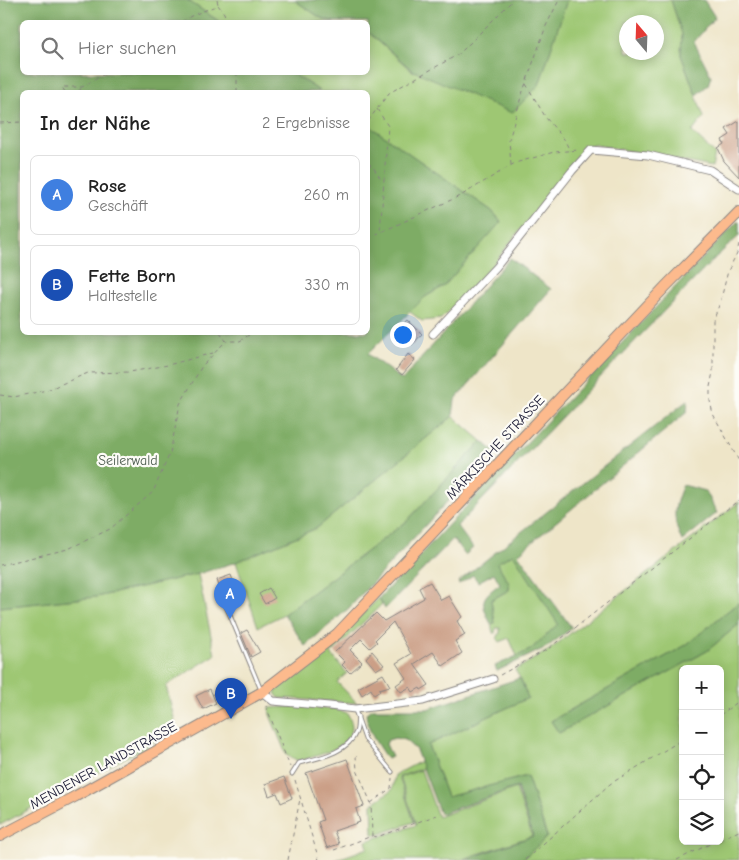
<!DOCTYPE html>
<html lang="de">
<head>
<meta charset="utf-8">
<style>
  body { margin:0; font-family:"Comic Neue",sans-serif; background:#f2f2f2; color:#222 }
  .controls { position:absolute; right:15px; bottom:15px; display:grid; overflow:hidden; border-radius:8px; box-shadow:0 2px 12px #0003 }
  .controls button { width:45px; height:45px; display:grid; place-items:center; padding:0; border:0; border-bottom:1px solid #e0e0e0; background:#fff; color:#222; font:25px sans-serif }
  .compass { position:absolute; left:619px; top:15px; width:45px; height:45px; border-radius:50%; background:#fff; box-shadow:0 2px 12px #0003; rotate:341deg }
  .you { position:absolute; left:402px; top:334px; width:18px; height:18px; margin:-12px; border:4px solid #fff; border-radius:50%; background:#1a73e8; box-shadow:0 0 0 8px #1a73e833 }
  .badge { display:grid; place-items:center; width:32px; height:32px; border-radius:50%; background:#1a73e8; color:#fff; font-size:16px; font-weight:700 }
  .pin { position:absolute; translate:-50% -41px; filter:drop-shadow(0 1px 2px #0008) }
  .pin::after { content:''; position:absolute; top:26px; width:18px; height:15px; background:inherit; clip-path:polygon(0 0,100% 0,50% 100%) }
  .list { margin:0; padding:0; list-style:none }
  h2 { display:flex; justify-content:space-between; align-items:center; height:65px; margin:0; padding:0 20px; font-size:21px }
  h2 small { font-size:16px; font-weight:400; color:#767676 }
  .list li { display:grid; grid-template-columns:32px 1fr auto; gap:15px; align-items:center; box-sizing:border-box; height:80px; margin:0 10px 10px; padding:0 10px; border:1px solid #e0e0e0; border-radius:8px }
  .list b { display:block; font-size:19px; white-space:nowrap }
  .list p { margin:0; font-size:16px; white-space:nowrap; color:#767676 }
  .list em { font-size:16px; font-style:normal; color:#767676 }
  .icon { flex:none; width:28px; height:28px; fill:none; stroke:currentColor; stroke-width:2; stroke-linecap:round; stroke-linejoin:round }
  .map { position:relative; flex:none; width:739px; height:860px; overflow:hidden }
  .search { position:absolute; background:#fff; box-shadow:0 2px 12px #0003; left:20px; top:20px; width:350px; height:55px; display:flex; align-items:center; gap:12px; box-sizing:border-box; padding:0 18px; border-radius:8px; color:#767676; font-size:19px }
  .panel { position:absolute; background:#fff; box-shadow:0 2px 12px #0003; left:20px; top:90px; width:350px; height:245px; border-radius:8px }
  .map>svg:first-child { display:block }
  .green { fill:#9ec773; stroke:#607457; fill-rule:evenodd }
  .forest { fill:#7eac65; stroke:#506750 }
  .building { fill:#cb9f86 }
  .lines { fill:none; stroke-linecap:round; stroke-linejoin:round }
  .service-casing { stroke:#888482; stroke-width:5 }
  .minor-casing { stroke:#888482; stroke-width:9 }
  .primary-casing { stroke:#888482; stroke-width:12 }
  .path { stroke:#888482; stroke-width:1; stroke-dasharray:4 4; stroke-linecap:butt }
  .service { stroke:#fff; stroke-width:3 }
  .minor { stroke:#fff; stroke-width:7 }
  .primary { stroke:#fcba8d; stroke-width:10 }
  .labels { text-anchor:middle; stroke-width:4.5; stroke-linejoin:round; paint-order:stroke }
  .street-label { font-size:14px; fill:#22223b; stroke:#fdfcf7 }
  .park-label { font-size:14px; fill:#4d5c4f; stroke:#fdfcf7 }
</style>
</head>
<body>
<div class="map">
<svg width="739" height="860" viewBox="0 0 739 860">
  <rect width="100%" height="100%" fill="#fdfcf7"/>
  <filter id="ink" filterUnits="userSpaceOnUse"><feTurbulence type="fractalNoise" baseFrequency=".02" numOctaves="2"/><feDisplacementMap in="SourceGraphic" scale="10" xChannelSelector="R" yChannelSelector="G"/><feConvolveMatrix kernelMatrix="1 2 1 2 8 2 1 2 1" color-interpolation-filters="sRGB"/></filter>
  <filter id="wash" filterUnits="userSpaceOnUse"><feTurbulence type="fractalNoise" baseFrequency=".0096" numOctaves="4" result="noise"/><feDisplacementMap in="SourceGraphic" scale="20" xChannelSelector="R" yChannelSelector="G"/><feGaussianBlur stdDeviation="1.12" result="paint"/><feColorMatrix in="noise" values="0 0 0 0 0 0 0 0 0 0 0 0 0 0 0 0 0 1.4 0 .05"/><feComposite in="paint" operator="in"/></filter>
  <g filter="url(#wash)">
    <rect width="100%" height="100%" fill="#eee5c8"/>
    <g class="green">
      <polygon points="187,0 294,0 321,18 335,22 220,22"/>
      <path d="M 567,0 L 671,0 L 682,34 L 681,55 L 704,117 L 692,132 L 715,154 L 712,167 L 592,144 L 568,170 L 491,267 L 451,309 L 441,319 L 422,321 L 410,312 L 425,297 L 444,286 L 501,221 L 492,211 L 368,125 L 368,92 L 321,92 L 292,73 L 368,72 L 368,32 L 412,71 L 539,85 ZM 626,22 L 656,22 L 656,52 L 626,52 Z"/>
      <polygon points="453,416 482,441 407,521 284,614 258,627 236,562 317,528"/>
      <path d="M 739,502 L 739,602 L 686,645 L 551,721 L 559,733 L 707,651 L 739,624 L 739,860 L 522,860 L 547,836 L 527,776 L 447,797 L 428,745 L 528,698 L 520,678 L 515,670 L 549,650 ZM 683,669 L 720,669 L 720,841 L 683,841 Z"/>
      <polygon points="513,553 559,624 530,650 517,656 509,638 499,642 497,639 500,632 500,628 496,628 495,633 493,633 491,624 495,623 491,600 509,590 509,583 497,563"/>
      <polygon points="198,574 215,655 166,686 177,730 0,825 0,607 96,597"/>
      <polygon points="379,598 382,604 331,654 347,673 337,682 357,703 279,698 275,693 278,689 338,637"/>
      <path d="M 298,706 L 336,709 L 347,713 C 367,744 321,755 298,761 L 286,754 L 270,715 L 269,708 Z"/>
      <polygon points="421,761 423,768 399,777 414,822 377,835 373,834 372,804 392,790 395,775"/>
      <polygon points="421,770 438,817 516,788 532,836 460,860 335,860 368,848 366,841 416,825 400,777"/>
    </g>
    <g class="forest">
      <polygon points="0,0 187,0 220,22 22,22 22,72 292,73 321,92 22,92 22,332 368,332 368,125 492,211 501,222 444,286 425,297 368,354 402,380 510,258 551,289 455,400 453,416 317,528 236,562 198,574 96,597 0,607"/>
      <polygon points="294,0 567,0 539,85 512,113 412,70 368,32 368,22 335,22 321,18"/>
      <polygon points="671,0 704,0 715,17 694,42 711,76 708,85 696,95 681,55 682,34"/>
      <polygon points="737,222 739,222 739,236 716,257 457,526 473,548 465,555 453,539 385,609 379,598"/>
      <path d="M 688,400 L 687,412 L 518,554 L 572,628 L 547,647 L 497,671 L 495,666 L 530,650 L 558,624 L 513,554 L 497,563 L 509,583 L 509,590 L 491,600 L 495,623 L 491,624 C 480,602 480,598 500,584 L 494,573 L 478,582 L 473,575 L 459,584 L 458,582 Z"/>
      <polygon points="482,441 494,451 349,608 305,646 284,614 407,521"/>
      <path d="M 683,485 L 706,491 L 717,513 L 682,541 C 672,518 673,508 683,485 Z"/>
      <polygon points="739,602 739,624 707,651 559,733 551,721 686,645"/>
      <path d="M 520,678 L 528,698 L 428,745 L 447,797 L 527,776 L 547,837 L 522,860 L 464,860 L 533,836 L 517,787 L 440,814 L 416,750 L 405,740 L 395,738 L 388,740 L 386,744 L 392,757 L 387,759 C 377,744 367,731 366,713 L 372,709 L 427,709 Z"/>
    </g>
    <g id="blocks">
      <g class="building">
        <polygon points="739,121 739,177 724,161 718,148 724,144 722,140 730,135 726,129"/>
        <polygon points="408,320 422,334 412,345 403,336 409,331 403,324"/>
        <polygon points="408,354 415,360 402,375 396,370"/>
        <polygon points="231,575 235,586 227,589 229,592 222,595 217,580"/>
        <polygon points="430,582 441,600 449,596 462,617 457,621 465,635 455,641 462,653 443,666 433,652 414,664 429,685 421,690 420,688 413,692 410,687 401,692 396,685 406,678 396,663 411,654 393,622 375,640 377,642 370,648 361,639 350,650 362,662 350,673 342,665 345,662 335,652 376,613 384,621 424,598 419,588"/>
        <polygon points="269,588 275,598 265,604 259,594"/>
        <polygon points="247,630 260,652 251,657 241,633"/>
        <polygon points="372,651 384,665 376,670 366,658"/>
        <polygon points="383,674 390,686 379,689 380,691 374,695 371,689 362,695 358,688"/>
        <polygon points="210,689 216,703 203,709 196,696"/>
        <polygon points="347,759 364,806 356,809 360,822 334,831 339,844 327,848 318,822 323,820 306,773"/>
        <polygon points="284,777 292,798 281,803 277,793 269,796 265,784"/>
      </g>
    </g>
  </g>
  <g filter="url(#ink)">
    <use href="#blocks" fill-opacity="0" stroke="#888482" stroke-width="1"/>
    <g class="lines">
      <defs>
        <g id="service">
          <polyline points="224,601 261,690"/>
          <polyline points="355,710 365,739 392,772"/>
          <path d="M 292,774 L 299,763 C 318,758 348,753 356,732 C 358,728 357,721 358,716"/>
        </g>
        <g id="minor">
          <polyline points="433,334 496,267 572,171 591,150 648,155 710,170 739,189"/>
          <polyline points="262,692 273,701 329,706 355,709 423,701 493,679"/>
        </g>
        <polyline id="primary" points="0,836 76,796 262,692 337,634 666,286 739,212"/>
      </defs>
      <use href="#service" class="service-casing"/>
      <use href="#minor" class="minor-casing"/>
      <use href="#primary" class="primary-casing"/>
      <g class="path">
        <polyline points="217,0 218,4"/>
        <polyline points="182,22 191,16 218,5 224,13 227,22"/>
        <polyline points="526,84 546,118 564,139 570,151"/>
        <polyline points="65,92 62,87 82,87 108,72"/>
        <polyline points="79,92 81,88"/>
        <polyline points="237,92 237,72"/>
        <polyline points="377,109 388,126 380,232"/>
        <polyline points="368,121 389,93 459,54 513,0"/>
        <polyline points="0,123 22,122"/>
        <polyline points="368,163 373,167 382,181"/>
        <polyline points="511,165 509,140 521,97 546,26 559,0"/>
        <polyline points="368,238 462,195 515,163 554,152 579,150"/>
        <polyline points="739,244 737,253 728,271 720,303 713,320 713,372 710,387 710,401 713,414 739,461"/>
        <polyline points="220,332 226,341 240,341 253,332"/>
        <polyline points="0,395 14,397 47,390 88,373 130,372 168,365 213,353"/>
        <polyline points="0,565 68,549 110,529 153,492 170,453 180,404 202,366 226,341"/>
        <polyline points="500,675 548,649 739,500"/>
        <polyline points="266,706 290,767"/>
        <polyline points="720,715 739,701"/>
        <polyline points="295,780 319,860"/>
        <polyline points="371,803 391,788 392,778"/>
        <polyline points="373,836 377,837 437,815"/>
        <polyline points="720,839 739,831"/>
        <polyline points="334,850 372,836 371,803 357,770 356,756"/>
        <polyline points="288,860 300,799"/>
        <polyline points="525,860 610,784 683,739"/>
        <polyline points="677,860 716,841"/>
      </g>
      <use href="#service" class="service"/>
      <use href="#minor" class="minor"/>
      <use href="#primary" class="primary"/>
    </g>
  </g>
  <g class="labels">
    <g class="street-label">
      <text transform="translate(495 447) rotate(-47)" y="5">MÄRKISCHE STRASSE</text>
      <text transform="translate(103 765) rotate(-29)" y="5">MENDENER LANDSTRASSE</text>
    </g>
    <g class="park-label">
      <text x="128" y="465">Seilerwald</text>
    </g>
  </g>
</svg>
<div class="controls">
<button>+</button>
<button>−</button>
<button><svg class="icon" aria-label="locate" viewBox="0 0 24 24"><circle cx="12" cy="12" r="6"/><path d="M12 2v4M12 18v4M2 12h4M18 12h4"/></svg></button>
<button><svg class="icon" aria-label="layers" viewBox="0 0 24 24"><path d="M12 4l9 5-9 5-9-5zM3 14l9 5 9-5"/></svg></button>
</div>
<svg class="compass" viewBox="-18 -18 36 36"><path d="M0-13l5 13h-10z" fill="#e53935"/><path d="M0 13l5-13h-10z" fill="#767676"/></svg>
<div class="you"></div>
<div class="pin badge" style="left:230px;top:619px;background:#3f7fe0">A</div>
<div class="pin badge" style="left:231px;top:719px;background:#1a4fb4">B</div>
<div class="search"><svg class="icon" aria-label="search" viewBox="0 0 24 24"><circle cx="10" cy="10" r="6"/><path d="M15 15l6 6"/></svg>Hier suchen</div>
<section class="panel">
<h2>In der Nähe<small>2 Ergebnisse</small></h2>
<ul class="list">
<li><span class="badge" style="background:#3f7fe0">A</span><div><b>Rose</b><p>Geschäft</p></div><em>260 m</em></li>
<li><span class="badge" style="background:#1a4fb4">B</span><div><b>Fette Born</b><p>Haltestelle</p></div><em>330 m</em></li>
</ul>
</section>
</div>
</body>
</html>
